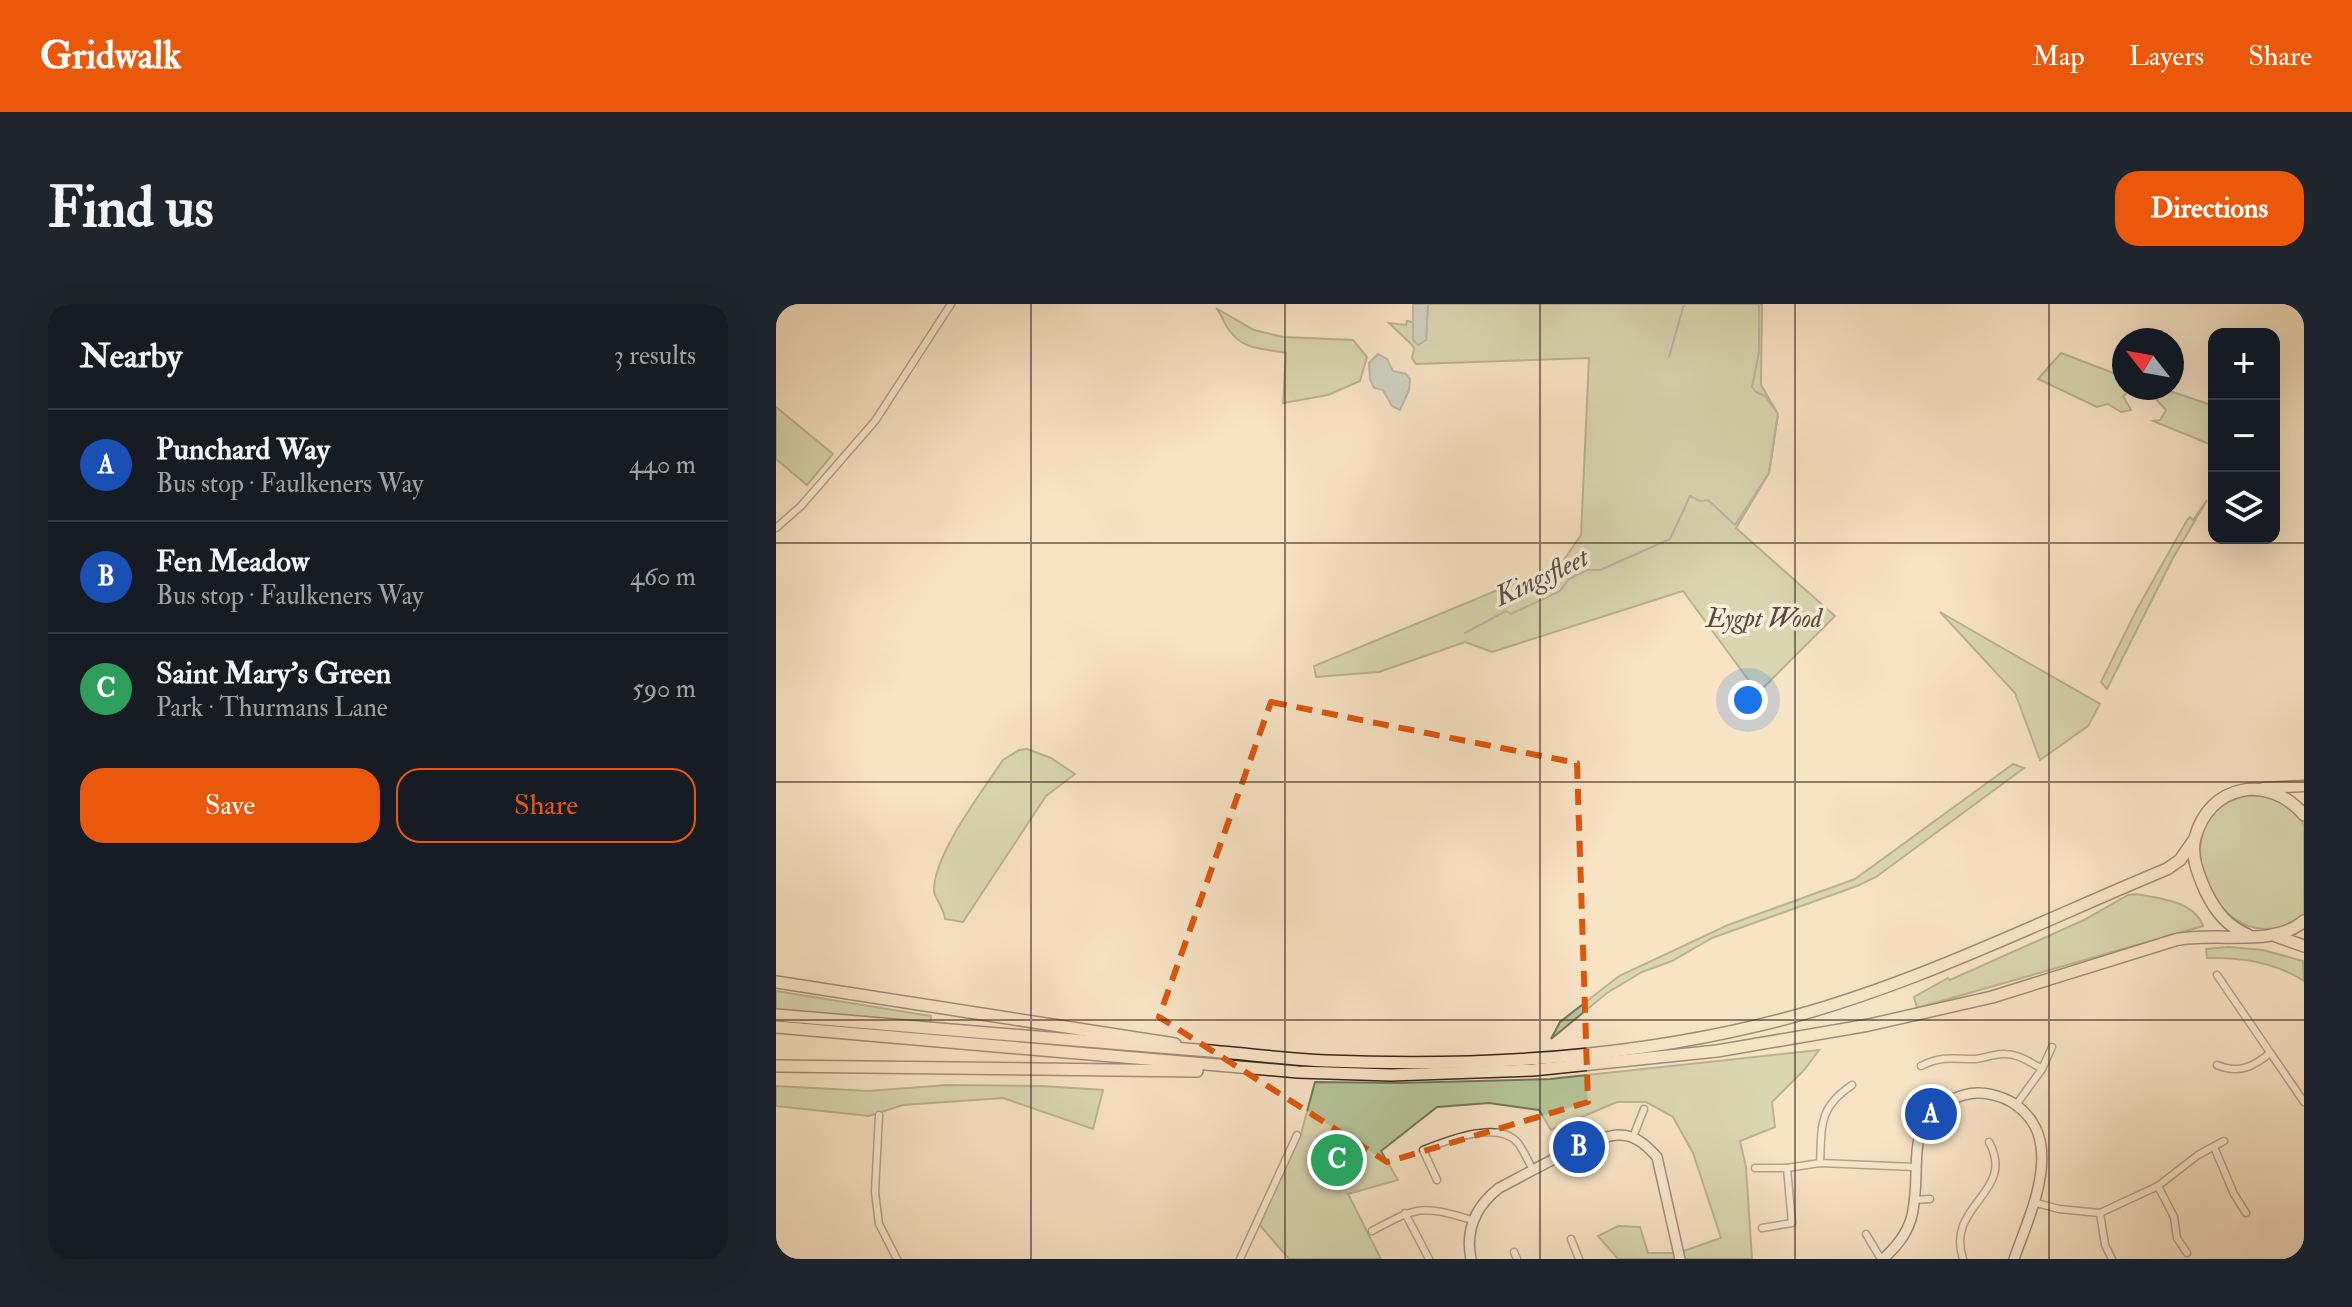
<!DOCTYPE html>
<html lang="en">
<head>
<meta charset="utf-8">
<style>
  body { margin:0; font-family:"IM FELL Double Pica",serif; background:#20242c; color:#f1f3f6 }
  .controls { position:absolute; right:24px; top:24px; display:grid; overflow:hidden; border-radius:16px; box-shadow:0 8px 32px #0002 }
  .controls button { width:72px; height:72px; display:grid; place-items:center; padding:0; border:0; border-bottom:2px solid #363941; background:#171b24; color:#f1f3f6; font:40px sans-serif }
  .compass { position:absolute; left:1336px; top:24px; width:72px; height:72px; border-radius:50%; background:#171b24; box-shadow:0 8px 32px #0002; rotate:301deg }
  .you { position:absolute; left:972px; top:396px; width:28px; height:28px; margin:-20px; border:6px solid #fff; border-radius:50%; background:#1a73e8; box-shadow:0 0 0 12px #1a73e833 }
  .badge { display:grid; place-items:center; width:52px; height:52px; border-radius:50%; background:#ea580c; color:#fff; font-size:26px; font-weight:700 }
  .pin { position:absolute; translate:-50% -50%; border:4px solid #fff; box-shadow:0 2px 8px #0006 }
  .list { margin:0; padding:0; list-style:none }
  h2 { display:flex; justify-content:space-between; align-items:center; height:104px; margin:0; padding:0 32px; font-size:34px }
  h2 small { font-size:26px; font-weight:400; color:#9ea1a6 }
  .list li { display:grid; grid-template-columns:52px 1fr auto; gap:24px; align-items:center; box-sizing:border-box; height:112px; padding:0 32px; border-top:2px solid #363941 }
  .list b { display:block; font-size:30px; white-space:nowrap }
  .list p { margin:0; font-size:26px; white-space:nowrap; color:#9ea1a6 }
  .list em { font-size:26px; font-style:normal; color:#9ea1a6 }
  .actions { display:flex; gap:16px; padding:24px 32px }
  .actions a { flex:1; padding:18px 0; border:2px solid #ea580c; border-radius:24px; text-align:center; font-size:28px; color:#ea580c }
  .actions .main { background:#ea580c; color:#fff }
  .icon { flex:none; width:44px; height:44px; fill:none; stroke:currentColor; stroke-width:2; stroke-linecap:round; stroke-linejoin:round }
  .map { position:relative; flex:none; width:1528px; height:955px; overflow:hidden; border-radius:24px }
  header { display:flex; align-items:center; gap:48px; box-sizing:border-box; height:112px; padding:0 40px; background:#ea580c; color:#fff }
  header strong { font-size:38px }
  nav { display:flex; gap:44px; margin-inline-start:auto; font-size:28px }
  .intro { display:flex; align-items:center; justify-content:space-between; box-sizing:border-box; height:192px; padding:0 48px }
  h1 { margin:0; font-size:56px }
  .button { padding:20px 36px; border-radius:24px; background:#ea580c; color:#fff; font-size:28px; font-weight:700 }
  main { display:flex; gap:48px; padding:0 48px }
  aside { flex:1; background:#171b24; border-radius:24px; box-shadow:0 8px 32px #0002 }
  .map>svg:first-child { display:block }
  .green { fill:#b6c59a; stroke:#76755a; stroke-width:2 }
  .water { fill:#a0bdbd; stroke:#76807c; stroke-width:2 }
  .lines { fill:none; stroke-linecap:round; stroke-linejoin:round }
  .stream { stroke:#76807c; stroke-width:2 }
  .street-casing { stroke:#665446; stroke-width:9 }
  .secondary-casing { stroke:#36251b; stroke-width:12 }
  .primary-casing { stroke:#36251b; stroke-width:13 }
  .highway-casing { stroke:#36251b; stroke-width:14 }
  .street { stroke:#faedd9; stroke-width:6 }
  .secondary { stroke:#faedd9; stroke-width:9 }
  .primary { stroke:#f8e3c5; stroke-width:10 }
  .highway { stroke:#f8e3c5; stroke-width:11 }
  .marked { fill:none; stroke:#df560d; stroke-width:6; stroke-dasharray:16 10; stroke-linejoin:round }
  .grid { fill:none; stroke:#36251b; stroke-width:2; stroke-opacity:0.55 }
  .labels { text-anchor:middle; stroke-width:7; stroke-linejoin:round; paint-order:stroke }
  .park-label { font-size:26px; font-style:italic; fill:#564d3b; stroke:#faedd9 }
  .water-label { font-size:28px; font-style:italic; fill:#56534c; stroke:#faedd9 }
</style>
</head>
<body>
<header>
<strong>Gridwalk</strong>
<nav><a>Map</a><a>Layers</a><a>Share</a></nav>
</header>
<div class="intro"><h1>Find us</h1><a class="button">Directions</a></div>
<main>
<aside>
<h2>Nearby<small>3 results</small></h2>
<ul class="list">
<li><span class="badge" style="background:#1a4fb4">A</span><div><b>Punchard Way</b><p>Bus stop · Faulkeners Way</p></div><em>440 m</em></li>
<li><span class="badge" style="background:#1a4fb4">B</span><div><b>Fen Meadow</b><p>Bus stop · Faulkeners Way</p></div><em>460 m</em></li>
<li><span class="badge" style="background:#2e9e5b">C</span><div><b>Saint Mary's Green</b><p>Park · Thurmans Lane</p></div><em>590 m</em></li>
</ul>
<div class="actions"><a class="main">Save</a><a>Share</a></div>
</aside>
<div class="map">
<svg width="1528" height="955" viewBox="0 0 1528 955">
  <rect width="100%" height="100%" fill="#f8e3c5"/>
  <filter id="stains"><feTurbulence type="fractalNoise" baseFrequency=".0025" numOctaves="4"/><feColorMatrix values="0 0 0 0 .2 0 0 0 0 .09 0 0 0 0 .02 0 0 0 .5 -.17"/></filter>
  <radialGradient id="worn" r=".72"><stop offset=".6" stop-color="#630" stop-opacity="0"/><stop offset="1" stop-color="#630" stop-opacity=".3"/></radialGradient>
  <g class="green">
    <polygon points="652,0 986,0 985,81 1002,110 993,169 960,224 1059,312 982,389 907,287 716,348 689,338 603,368 540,373 538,362 785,260 805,231 813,54 640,60 636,54 638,44 635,40 613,19 630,21 631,17 637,18 637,36 650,36"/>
    <path d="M 440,4 L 478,26 L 507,33 L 577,36 L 591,53 L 584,77 L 552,91 L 507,99 L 510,49 C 487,44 468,47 453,26 C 447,19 447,11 440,4 Z"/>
    <polygon points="1285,49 1348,73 1348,84 1359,84 1347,92 1355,106 1345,108 1332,100 1321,103 1262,75"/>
    <polygon points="1363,84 1385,84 1438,102 1438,142 1377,117 1384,116 1390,106 1377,92"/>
    <polygon points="0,103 57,150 31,181 0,155"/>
    <polygon points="1431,196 1397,254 1331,385 1325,378 1360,307 1411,216 1414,213 1417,216"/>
    <polygon points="1164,308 1324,400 1312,422 1264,456 1239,389"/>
    <path d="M 251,445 L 275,454 L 299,470 L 270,492 L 187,618 L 169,615 C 168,604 159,595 158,587 C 157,551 207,486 227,456 L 243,446 Z"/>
    <polygon points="1237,460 1248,464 1100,573 1081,582 936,634 896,657 866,668 831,689 775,735 784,718 843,672 952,621 1079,575"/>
    <path d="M 1470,492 C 1491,490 1520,499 1528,522 C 1528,534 1528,593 1528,610 C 1446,674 1374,512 1470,492 Z"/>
    <path d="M 1360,590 C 1383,594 1418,597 1427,622 L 1141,704 L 1138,693 L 1172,674 L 1174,676 L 1308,616 L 1352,591 Z"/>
    <path d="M 1453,643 L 1487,646 L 1527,657 L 1528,677 C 1499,658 1465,653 1431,654 L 1430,645 Z"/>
    <polygon points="0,687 155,712 154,722 0,708"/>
    <polygon points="1043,746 1029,765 996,798 999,823 964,837 970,863 976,955 842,955 822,932 842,922 864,923 872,949 902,949 945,934 917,849 897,813 870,798 841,798 775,826 763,806 713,799 661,803 605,847 622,876 572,890 605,955 513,955 482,919 525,830 539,778 623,779 774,775"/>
    <polygon points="171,781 266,782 327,786 317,825 227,794 127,801 93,812 0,802 0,782 93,787"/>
  </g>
  <g class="water">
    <polygon points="637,0 652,0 650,36 642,41 637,36"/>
    <polygon points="602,50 611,55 617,67 630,70 634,75 633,86 624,106 616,102 607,86 598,84 594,75 593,59"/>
  </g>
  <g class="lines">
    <g class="stream">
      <polyline points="893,53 908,0"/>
      <polyline points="689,329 730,307 735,310 784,287 793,275 811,266 824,266 894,235 914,192 924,197 932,196 959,221 993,169 1002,110 989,92 980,88 976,83 983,48 983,0"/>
    </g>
    <defs>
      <g id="street">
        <polyline points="0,224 25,202 99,117 175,0"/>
        <polyline points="1441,671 1528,798"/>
        <path d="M 1441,761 C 1463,770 1477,763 1494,749"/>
        <path d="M 1145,762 C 1163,753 1175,754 1194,755 C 1203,756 1211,752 1219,751 C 1238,747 1251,756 1266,765 L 1240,801"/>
        <polyline points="1266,765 1276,743"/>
        <polyline points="103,811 99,888 103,920 121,955"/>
        <polyline points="857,833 868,805"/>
        <polyline points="1438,843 1458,890 1470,909"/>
        <path d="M 1044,859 C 1046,821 1042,804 1076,781"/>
        <polyline points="979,864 1011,864 1044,859 1139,863"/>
        <path d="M 661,876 L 647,846 C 670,837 722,815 742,839 C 748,847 752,857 757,866"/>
        <polyline points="1382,882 1398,913 1401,934 1411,949"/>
        <polyline points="1137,896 1154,895"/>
        <polyline points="1257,898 1283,905 1324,909 1382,882 1422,851 1448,837"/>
        <polyline points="629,909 653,955"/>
        <polyline points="1324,909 1329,941 1336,955"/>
        <polyline points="986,924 1016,919 1011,864"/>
        <path d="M 596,927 C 642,902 646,901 696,916"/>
        <polyline points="1090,930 1105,955"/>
        <polyline points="795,935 803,955"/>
        <polyline points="738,948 741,955"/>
        <polyline points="464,955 521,831"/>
        <path d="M 1187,955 C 1169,900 1241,889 1213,838"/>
      </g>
      <g id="secondary">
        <path d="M 695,955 C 689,925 700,902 723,884 C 749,871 818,830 844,831 C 860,831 871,842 881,853 L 904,955"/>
        <path d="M 1107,955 C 1119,944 1130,932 1135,915 C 1149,867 1121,810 1188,791 C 1204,786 1226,791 1240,801 C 1254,811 1263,826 1265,842 C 1270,879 1250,921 1238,955"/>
      </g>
      <polyline id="primary" points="1487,484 1528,482"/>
      <g id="highway">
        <path d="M 1472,631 C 1451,622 1440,608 1430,588 C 1423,572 1414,552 1419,534 C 1433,480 1493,469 1528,511"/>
        <polyline points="1500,632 1528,642"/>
        <polyline points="0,678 399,740"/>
        <path d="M 0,711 C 140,723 281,735 421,746 C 464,749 507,755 550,757 C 694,763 843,755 984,721 C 1125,688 1258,620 1391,565 L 1404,556 L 1418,536"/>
        <path d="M 0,723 L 522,768 L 615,771 L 757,766 L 941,747 L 1093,721 L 1216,693 L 1399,636 C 1440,627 1497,644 1528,617"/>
        <polyline points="0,762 421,767"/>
      </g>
    </defs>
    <use href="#street" class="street-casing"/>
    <use href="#secondary" class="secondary-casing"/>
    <use href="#primary" class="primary-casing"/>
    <use href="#highway" class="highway-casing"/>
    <use href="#street" class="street"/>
    <use href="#secondary" class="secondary"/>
    <use href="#primary" class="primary"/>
    <use href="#highway" class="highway"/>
  </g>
  <path d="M0 0H1528V955H0ZM 495,398 L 801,459 L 812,798 L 611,858 L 383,713 Z" fill="#f8e3c5" fill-opacity=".55" fill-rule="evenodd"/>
  <path class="marked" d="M 495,398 L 801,459 L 812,798 L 611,858 L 383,713 Z"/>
  <path class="grid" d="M 255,0 L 255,955M 509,0 L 509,955M 764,0 L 764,955M 1019,0 L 1019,955M 1273,0 L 1273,955M 0,239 L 1528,239M 0,478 L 1528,478M 0,716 L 1528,716"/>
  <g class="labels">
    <g class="park-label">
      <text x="988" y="323">Eygpt Wood</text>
    </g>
    <g class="water-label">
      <text transform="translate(765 272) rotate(-25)" y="10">Kingsfleet</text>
    </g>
  </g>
  <rect width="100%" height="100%" filter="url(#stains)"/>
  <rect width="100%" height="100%" fill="url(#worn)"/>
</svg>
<div class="controls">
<button>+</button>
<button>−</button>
<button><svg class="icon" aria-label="layers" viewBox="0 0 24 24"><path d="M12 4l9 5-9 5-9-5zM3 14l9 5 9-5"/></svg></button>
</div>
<svg class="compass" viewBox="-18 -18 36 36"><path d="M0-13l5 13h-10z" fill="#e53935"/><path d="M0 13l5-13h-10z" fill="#9ea1a6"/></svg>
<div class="you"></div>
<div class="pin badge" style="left:1155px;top:810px;background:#1a4fb4">A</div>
<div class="pin badge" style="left:803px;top:843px;background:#1a4fb4">B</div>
<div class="pin badge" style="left:561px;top:856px;background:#2e9e5b">C</div>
</div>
</main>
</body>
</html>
